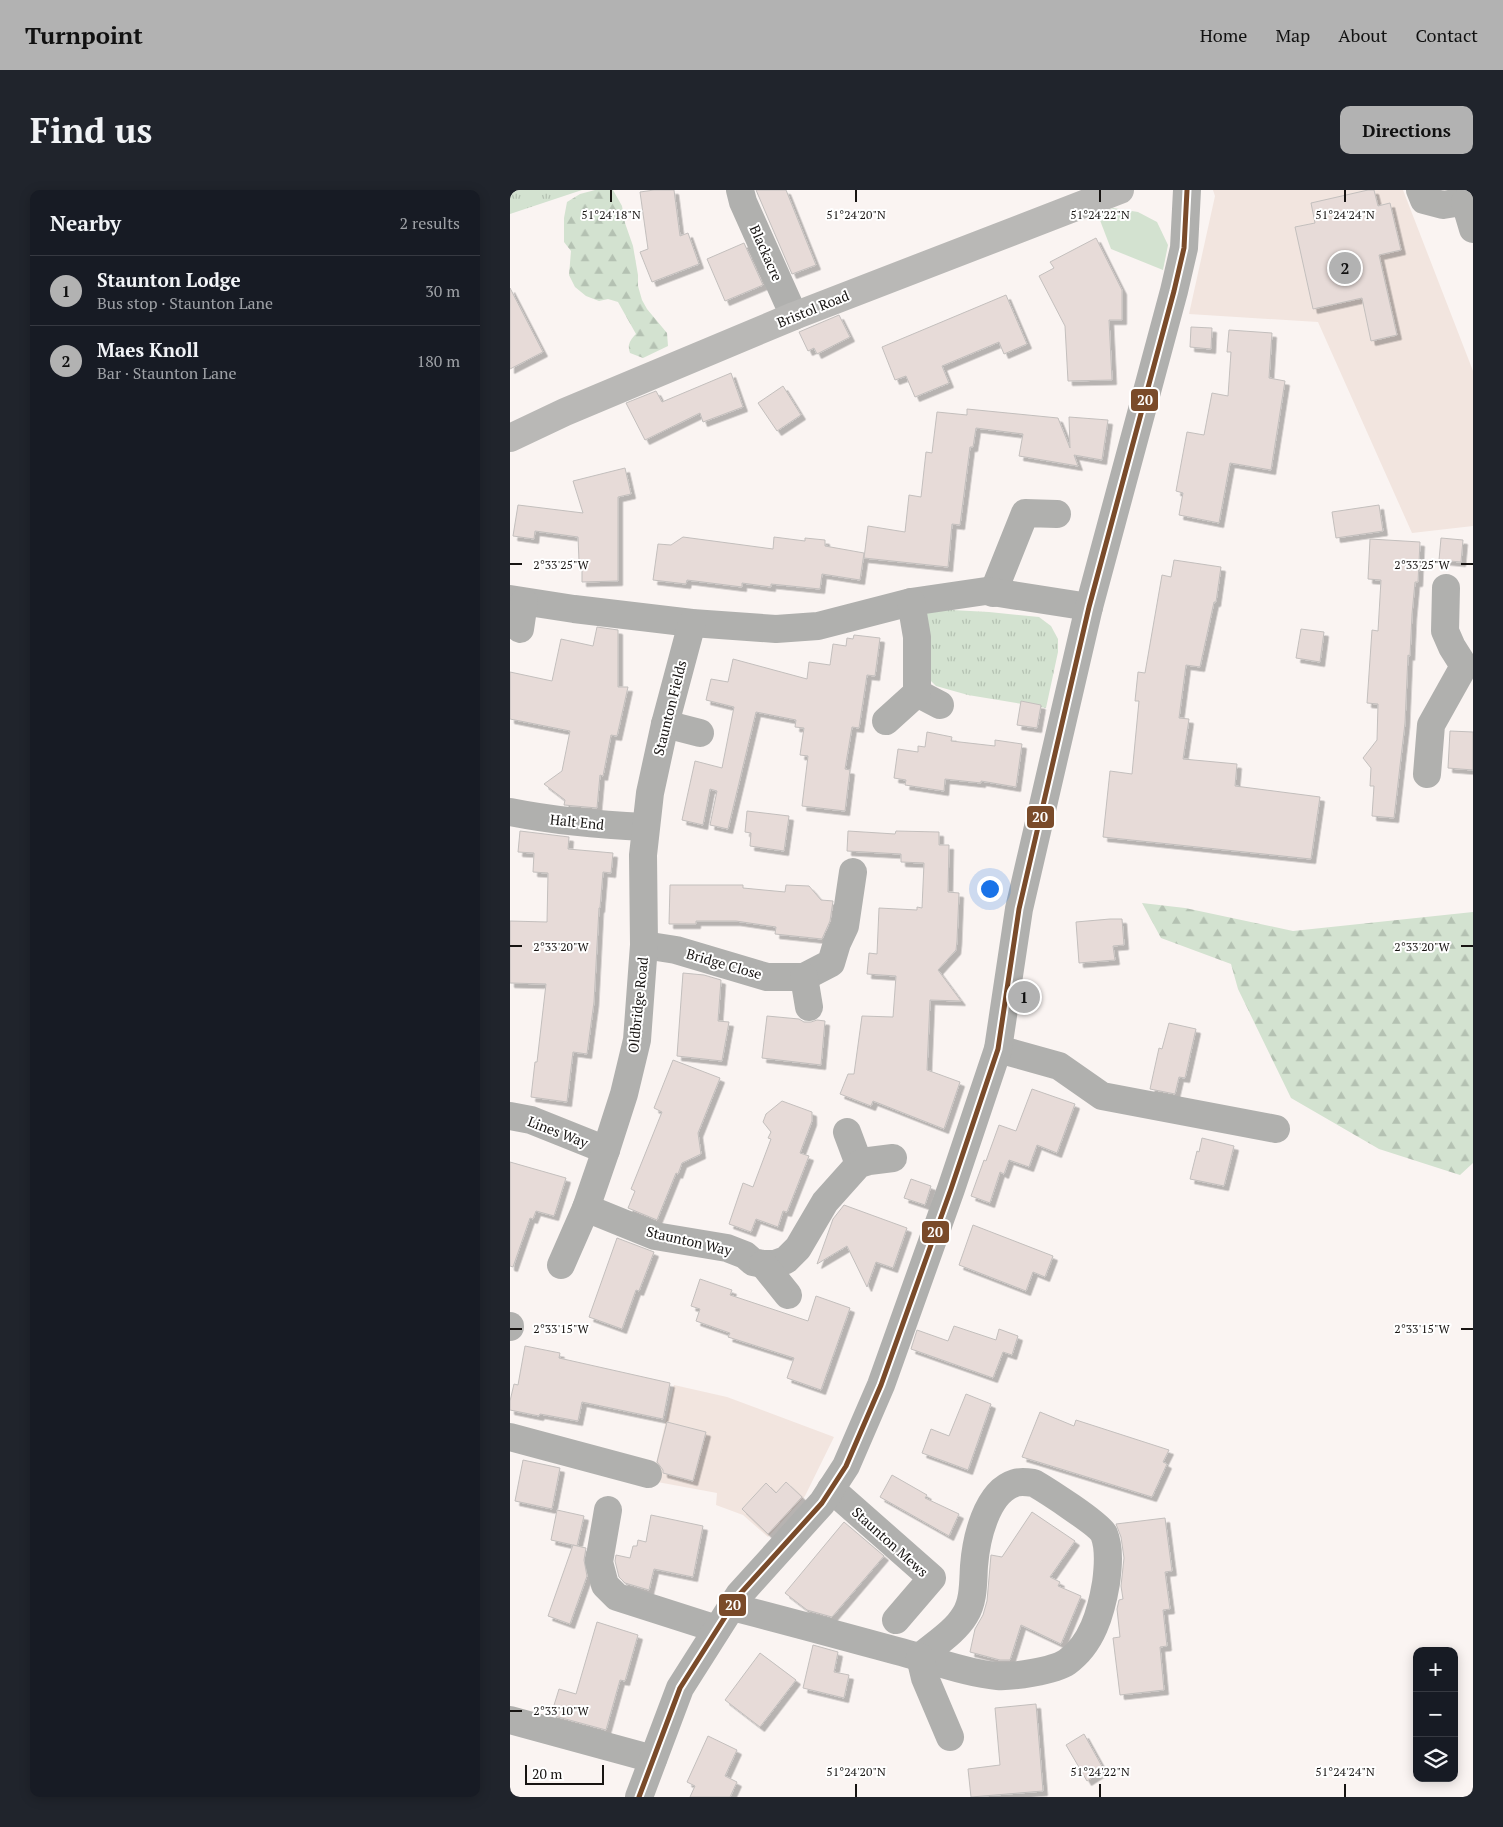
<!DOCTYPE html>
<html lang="en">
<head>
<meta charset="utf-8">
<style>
  body { margin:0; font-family:"PT Serif",serif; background:#20242c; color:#f1f3f6 }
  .controls { position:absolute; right:15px; bottom:15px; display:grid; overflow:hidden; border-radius:10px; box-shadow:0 2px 12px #0003 }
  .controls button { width:45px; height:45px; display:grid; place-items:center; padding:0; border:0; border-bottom:1px solid #363941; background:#171b24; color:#f1f3f6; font:25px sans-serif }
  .scale { position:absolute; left:15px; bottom:12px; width:79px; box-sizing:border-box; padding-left:5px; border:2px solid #171412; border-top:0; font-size:14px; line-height:18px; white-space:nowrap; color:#171412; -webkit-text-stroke:4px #fff; paint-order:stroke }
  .you { position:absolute; left:479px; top:698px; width:18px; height:18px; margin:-12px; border:4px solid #fff; border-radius:50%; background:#1a73e8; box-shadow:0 0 0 8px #1a73e833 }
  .badge { display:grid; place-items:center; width:32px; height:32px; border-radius:50%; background:#b2b2b2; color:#111; font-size:16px; font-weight:700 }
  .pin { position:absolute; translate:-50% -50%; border:2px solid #fff; box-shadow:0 1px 5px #0006 }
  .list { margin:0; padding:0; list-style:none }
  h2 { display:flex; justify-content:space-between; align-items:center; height:65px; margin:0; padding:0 20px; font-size:21px }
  h2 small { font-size:16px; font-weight:400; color:#9ea1a6 }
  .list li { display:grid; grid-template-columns:32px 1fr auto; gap:15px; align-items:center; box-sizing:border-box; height:70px; padding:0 20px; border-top:1px solid #363941 }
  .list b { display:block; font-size:19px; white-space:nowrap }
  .list p { margin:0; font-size:16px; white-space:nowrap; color:#9ea1a6 }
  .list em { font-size:16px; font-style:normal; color:#9ea1a6 }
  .icon { flex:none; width:28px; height:28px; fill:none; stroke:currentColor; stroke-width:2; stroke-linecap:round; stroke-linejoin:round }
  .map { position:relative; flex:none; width:963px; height:1607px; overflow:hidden; border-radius:10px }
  header { display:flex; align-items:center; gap:30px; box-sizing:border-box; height:70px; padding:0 25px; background:#b2b2b2; color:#111 }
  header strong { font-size:24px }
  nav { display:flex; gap:28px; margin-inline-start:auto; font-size:18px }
  .intro { display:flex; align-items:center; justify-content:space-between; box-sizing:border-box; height:120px; padding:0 30px }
  h1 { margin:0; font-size:35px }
  .button { padding:12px 22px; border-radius:10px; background:#b2b2b2; color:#111; font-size:18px; font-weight:700 }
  main { display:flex; gap:30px; padding:0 30px }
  aside { flex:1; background:#171b24; border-radius:10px; box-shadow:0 2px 12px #0003 }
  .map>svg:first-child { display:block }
  .built { fill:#f2e5df }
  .grass { fill:url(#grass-tufts) }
  .forest { fill:url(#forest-firs) }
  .green { fill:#d3e2d0 }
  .building { fill:#e7dbd8; stroke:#c3bfbd; filter:url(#shadow) }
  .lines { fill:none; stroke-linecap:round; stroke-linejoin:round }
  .minor { stroke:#b0b0ae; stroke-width:28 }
  .highway { stroke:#b9b8b6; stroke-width:28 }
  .bus-1-casing { stroke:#fff; stroke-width:9 }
  .bus-1 { stroke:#7a4b2a; stroke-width:5 }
  .ticks { fill:none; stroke:#171412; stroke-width:2 }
  .labels { text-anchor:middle; stroke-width:4; stroke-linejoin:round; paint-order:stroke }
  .street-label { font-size:14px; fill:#171412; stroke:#fff }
  .ticks-label { font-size:12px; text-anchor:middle; fill:#171412; stroke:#fff; stroke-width:4; stroke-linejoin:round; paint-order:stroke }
  .line-badge { stroke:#fff; stroke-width:2 }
  .badge-label { font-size:14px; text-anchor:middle; font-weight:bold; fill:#fff }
</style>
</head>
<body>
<header>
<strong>Turnpoint</strong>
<nav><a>Home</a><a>Map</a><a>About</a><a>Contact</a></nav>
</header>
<div class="intro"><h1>Find us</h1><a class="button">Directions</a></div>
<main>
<aside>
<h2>Nearby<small>2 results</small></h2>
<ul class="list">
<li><span class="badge">1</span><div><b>Staunton Lodge</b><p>Bus stop · Staunton Lane</p></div><em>30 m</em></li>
<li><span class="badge">2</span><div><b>Maes Knoll</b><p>Bar · Staunton Lane</p></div><em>180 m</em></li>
</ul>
</aside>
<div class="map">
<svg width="963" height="1607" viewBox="0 0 963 1607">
  <defs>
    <pattern id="grass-tufts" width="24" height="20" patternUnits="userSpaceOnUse" patternTransform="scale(1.25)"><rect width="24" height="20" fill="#d3e2d0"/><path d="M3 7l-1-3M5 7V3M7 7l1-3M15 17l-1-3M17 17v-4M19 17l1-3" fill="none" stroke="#b4c1b2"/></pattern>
    <pattern id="forest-firs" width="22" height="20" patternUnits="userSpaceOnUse" patternTransform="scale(1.25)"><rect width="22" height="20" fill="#d3e2d0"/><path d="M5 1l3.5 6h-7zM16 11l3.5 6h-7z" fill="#b4c1b2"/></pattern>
    <filter id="shadow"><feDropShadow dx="4.5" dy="4.5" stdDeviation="0" flood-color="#0004"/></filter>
  </defs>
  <rect width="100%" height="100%" fill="#faf4f2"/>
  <g class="built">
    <polygon points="703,0 893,0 963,181 963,336 902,343 808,132 679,124 705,6"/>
    <polygon points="164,1195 217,1207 324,1247 295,1306 258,1347 233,1325 206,1315 207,1303 142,1291"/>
  </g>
  <g class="grass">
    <polygon points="0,0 72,0 0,24"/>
    <polygon points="423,419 479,422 529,427 541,436 548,449 548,462 536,518 458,505 426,496 416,486 413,426"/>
  </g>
  <g class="forest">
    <path d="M 85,0 L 103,0 L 112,16 L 115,33 L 123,56 L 128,85 L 128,96 L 132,110 L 137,119 L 157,143 L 158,156 L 133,168 L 120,163 C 117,155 120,150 126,144 L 108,112 L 98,109 L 89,111 L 76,106 L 65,97 L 59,85 L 61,61 L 54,52 L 54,28 L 57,12 L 70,4 Z"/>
    <polygon points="632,713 675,718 783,741 963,722 963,973 950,985 869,959 781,908 728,799 721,774 651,748"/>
  </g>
  <polygon class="green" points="603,18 628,22 647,32 658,55 653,80 601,59 588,25"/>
  <g class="building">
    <polygon points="144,0 164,0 170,46 178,43 189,74 142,92 130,62 138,59 130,2"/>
    <polygon points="246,0 276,0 306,75 282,84"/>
    <polygon points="858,0 864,0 868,16 880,13 891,60 869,65 887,145 861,151 852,108 803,119 785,37 805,33 801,13"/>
    <polygon points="586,48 612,100 612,130 599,130 602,190 558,191 555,136 529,86 544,78 540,72"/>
    <polygon points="234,53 253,95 215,111 197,69"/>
    <polygon points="0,98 33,162 0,179"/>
    <polygon points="496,105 517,154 494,164 489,152 432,176 439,193 405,207 396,186 385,190 372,157"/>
    <polygon points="329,125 340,147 307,164 304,158 298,161 289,142"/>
    <polygon points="681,137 702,138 701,159 680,157"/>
    <polygon points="719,140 762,143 759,188 775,191 761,280 720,273 709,333 669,325 673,303 666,301 677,242 694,245 702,203 718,206 721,162 717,162"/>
    <polygon points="221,183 233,217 193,232 190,223 135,250 116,213 146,201 152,212"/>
    <polygon points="273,196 291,225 267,241 248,213"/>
    <polygon points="457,219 548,228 560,258 559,227 598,230 592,270 564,265 568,276 509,266 513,244 466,238 463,257 460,257 450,335 442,334 438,377 354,368 358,336 395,342 399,305 411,307 416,262 422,263 427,222 457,225"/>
    <polygon points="115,278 121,304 108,307 108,391 72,392 72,371 69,371 68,347 25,341 24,349 3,346 8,315 73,323 63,291"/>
    <polygon points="869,315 873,341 826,348 822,322"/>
    <polygon points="173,347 263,359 264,347 295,351 295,348 315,350 315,356 354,363 350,390 312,384 310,399 261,394 261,397 232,393 232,397 177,390 176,394 143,390 148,354 161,355"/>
    <polygon points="931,348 953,350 951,372 929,370"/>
    <polygon points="860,349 910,352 908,392 905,392 902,424 900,466 898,465 895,533 884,628 862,626 864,596 860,596 861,578 853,568 867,550 868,514 857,513 862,440 868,441 871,390 858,389"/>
    <polygon points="664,370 711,377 706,412 704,412 690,477 676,475 669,528 679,529 673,569 727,574 725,596 810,607 801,669 593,647 600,581 622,584 629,511 625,511 628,482 635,483 652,385 661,387"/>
    <polygon points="87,437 108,440 108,497 118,497 107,546 101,545 93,586 90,585 87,618 54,615 55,610 34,594 52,581 60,541 0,529 0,482 42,491 51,449 83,456"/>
    <polygon points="791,439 814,442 810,472 786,468"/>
    <polygon points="344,445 370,448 365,486 357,485 349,538 342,537 335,579 340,580 335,621 292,616 298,566 290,565 294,538 285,537 286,530 246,522 218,639 200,635 207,601 200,599 193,635 172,630 185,571 212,578 224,517 196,510 201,489 218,492 223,469 297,489 299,472 320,475 323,454 336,456 337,448 343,449"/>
    <polygon points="511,511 531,515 527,538 507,535"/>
    <polygon points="940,541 963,542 963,580 938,578"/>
    <polygon points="417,542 442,547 441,551 485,556 485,550 512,554 506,597 471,591 471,593 435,589 434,601 395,595 396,590 384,588 388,559 408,562 408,556 415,557"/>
    <polygon points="237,621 279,626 274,661 240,656 241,643 235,642"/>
    <polygon points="10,641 59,647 58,659 103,663 101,683 93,682 90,718 89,718 84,812 77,864 63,862 57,912 21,907 25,872 27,872 36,794 0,793 0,731 37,732 38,683 23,682 24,663 8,662"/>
    <polygon points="338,641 385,644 386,641 429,642 429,655 439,655 438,702 449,703 447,751 446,760 428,780 451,811 420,810 417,880 450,892 434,939 363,911 361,916 330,904 338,884 344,884 352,826 383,827 386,786 357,784 359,763 367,764 369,718 407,720 407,717 412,718 414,673 391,672 391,664 337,661"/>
    <polygon points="160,695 233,695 233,698 275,702 276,695 299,696 311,710 323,711 320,731 312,749 265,744 266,737 226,731 186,731 186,734 159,734"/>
    <polygon points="600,729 612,729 614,755 603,756 605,770 569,773 566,732"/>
    <polygon points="173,783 194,785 211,790 208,831 219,832 212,871 167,866"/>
    <polygon points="257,826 289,829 294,832 301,832 307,830 315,831 311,875 252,868"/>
    <polygon points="659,833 686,839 675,888 669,887 665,904 640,899 649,858 652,859"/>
    <polygon points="163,870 210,888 188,943 191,964 172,973 168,984 166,983 147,1030 118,1018 125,1001 121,999 152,922 144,918"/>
    <polygon points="522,899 565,914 547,963 527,955 519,977 499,970 494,984 490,982 480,1013 461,1006 474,970 476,971 489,935 506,941"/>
    <polygon points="272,911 302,922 302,931 290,963 299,966 277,1022 273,1021 268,1037 246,1029 241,1042 219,1034 233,993 243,997 261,949 258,948 261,942 253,932 256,924"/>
    <polygon points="692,948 724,956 714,996 680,989 687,961 689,962"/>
    <polygon points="0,972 56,988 44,1026 26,1021 23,1029 20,1028 3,1077 0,1076"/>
    <polygon points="401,989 421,996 415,1015 394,1008"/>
    <polygon points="334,1015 397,1038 383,1078 366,1072 357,1097 337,1056 307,1074 323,1029"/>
    <polygon points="463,1035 543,1066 535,1087 523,1082 516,1101 449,1075"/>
    <polygon points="107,1048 144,1062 129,1101 126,1100 112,1139 79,1127"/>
    <polygon points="190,1089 222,1100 220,1105 298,1131 306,1106 340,1118 311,1200 277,1188 284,1168 218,1147 220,1143 186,1131 190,1119 181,1116"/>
    <polygon points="444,1136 486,1150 489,1139 508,1146 502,1165 493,1162 483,1188 401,1159 407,1140 438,1151"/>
    <polygon points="15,1156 50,1163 49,1168 160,1193 153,1229 72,1212 68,1231 30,1224 29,1226 0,1220 0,1211 4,1194 8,1195"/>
    <polygon points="456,1204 481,1214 458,1280 412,1263 421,1239 439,1246"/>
    <polygon points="530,1222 564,1236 566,1230 659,1260 653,1272 657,1274 642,1307 512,1267"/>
    <polygon points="157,1232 196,1242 183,1291 153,1283 153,1280 147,1272"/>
    <polygon points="13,1270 50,1278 42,1319 5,1311"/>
    <polygon points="382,1285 417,1305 415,1308 449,1324 439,1346 370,1307"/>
    <polygon points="276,1292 292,1307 258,1344 232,1319 256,1293 266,1303"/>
    <polygon points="47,1320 74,1326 67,1356 41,1350"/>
    <polygon points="522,1322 565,1351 540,1387 550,1392 548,1396 571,1406 551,1454 511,1435 500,1470 490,1470 460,1462 465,1439 473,1425 477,1411 481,1365 492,1367"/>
    <polygon points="141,1325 193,1336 183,1387 144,1379 139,1400 115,1393 109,1387 105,1371 106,1365 120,1368 123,1356 127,1356 128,1350 136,1352"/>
    <polygon points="655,1328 662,1381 655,1382 660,1419 653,1420 657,1456 650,1457 654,1500 610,1505 603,1448 610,1447 607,1419 609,1410 613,1409 611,1396 614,1368 611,1347 606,1334"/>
    <polygon points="334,1332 374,1366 322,1427 297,1420 275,1403"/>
    <polygon points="63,1355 76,1358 74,1370 77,1386 60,1434 38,1426"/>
    <polygon points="87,1432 128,1445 115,1491 110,1490 96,1540 41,1525 49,1499 66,1504"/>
    <polygon points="303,1455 328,1462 324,1482 339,1485 334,1508 293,1498"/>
    <polygon points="250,1463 286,1490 250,1537 215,1510"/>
    <polygon points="526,1514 533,1601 461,1607 458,1579 490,1575 485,1518"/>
    <polygon points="574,1544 594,1580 577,1591 556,1555"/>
    <polygon points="198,1546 227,1560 215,1586 227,1592 220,1607 180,1607 185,1596 177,1592"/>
  </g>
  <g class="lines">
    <g class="minor">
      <polyline points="230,0 233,12 284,126"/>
      <polyline points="910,0 914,10 933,15 963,10"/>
      <polyline points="955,12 963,39"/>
      <polyline points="483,403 515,323 547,324"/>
      <polyline points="0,409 64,419 182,433 266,439 308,436 401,412 476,401 579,417"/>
      <polyline points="10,439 14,412"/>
      <polyline points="407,503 430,515"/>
      <polyline points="376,531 407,503 407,447 401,412"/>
      <polyline points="155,534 190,543"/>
      <polyline points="917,584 921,535 954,476 942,457 935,441 936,398"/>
      <path d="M 0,622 C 45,631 90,635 135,637"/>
      <polyline points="134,755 166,760 257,787 294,787 321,773 327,753 335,736 343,682"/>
      <polyline points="294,787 299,817"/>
      <polyline points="488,859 549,876 592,906 766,939"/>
      <polyline points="0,926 21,930 96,960"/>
      <polyline points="337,942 349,974"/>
      <polyline points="76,1018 145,1046 217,1058 235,1065 243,1072 253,1074 265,1074 276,1070 288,1058 315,1012 349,974 359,971 383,968"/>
      <polyline points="253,1074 278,1105"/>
      <polyline points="51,1075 76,1018 96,960 114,904 127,850 134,755 133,665 140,603 155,534 182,433"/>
      <polyline points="0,1137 0,1136"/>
      <polyline points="0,1247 138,1284"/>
      <polyline points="321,1299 422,1388 386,1430"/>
      <polyline points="98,1320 89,1372 95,1395 107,1407 207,1439"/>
      <path d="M 222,1417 C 281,1432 339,1448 398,1464 C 425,1471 460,1484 487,1486 C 502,1487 544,1481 557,1472 C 582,1454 591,1423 596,1393 C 598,1378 600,1359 594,1344 C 589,1334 536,1300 524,1293 C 517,1292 511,1291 505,1293 C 476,1302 466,1350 464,1376 C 463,1391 464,1411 455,1425 C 445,1442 425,1454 410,1467"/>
      <polyline points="410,1467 415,1488 440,1547"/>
      <polyline points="0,1530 143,1569"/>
      <polyline points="129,1607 170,1498 229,1405 312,1313 336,1276 371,1195 441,999 488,859 509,719 579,417 664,101 674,58 677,0"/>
    </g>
    <polyline class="highway" points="0,248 55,222 284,126 610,0"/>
    <defs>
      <polyline id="bus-1" points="129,1607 170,1498 229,1405 312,1313 336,1276 371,1195 441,999 488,859 509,719 579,417 664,101 674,58 677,0"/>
    </defs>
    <use href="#bus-1" class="bus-1-casing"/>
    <use href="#bus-1" class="bus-1"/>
  </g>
  <path class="ticks" d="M 101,0 L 101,12M 346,0 L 346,12M 590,0 L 590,12M 835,0 L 835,12M 0,374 L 12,374M 951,374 L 963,374M 0,756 L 12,756M 951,756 L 963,756M 0,1139 L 12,1139M 951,1139 L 963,1139M 0,1521 L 12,1521M 346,1594 L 346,1607M 590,1594 L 590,1607M 835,1594 L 835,1607"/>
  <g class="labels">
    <g class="street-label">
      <text transform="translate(256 63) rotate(66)" y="5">Blackacre</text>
      <text transform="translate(303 119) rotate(-22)" y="5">Bristol Road</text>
      <text transform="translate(160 518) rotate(-76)" y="5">Staunton Fields</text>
      <text transform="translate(67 632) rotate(6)" y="5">Halt End</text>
      <text transform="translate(214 774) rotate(16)" y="5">Bridge Close</text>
      <text transform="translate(128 815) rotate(-84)" y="5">Oldbridge Road</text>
      <text transform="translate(48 942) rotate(21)" y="5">Lines Way</text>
      <text transform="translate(179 1051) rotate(13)" y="5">Staunton Way</text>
      <text transform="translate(380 1352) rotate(42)" y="5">Staunton Mews</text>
    </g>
  </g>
  <g class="ticks-label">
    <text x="101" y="29">51°24'18"N</text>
    <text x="346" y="29">51°24'20"N</text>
    <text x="590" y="29">51°24'22"N</text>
    <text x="835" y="29">51°24'24"N</text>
    <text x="51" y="379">2°33'25"W</text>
    <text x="912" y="379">2°33'25"W</text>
    <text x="912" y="761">2°33'20"W</text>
    <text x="51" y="761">2°33'20"W</text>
    <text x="51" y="1143">2°33'15"W</text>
    <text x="912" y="1143">2°33'15"W</text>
    <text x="51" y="1525">2°33'10"W</text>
    <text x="346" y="1586">51°24'20"N</text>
    <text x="590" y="1586">51°24'22"N</text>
    <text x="835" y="1586">51°24'24"N</text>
  </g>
  <g class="line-badge">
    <rect x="620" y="198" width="29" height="24" rx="5" fill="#7a4b2a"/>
    <rect x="516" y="615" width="29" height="24" rx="5" fill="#7a4b2a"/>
    <rect x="411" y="1030" width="29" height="24" rx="5" fill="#7a4b2a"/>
    <rect x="208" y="1403" width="29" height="24" rx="5" fill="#7a4b2a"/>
  </g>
  <g class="badge-label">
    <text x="635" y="215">20</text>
    <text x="530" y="632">20</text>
    <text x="425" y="1047">20</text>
    <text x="223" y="1420">20</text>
  </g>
</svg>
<div class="controls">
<button>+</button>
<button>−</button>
<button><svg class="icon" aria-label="layers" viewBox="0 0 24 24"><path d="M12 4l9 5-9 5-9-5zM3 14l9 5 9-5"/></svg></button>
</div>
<div class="scale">20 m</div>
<div class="you"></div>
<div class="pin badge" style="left:514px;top:807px">1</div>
<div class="pin badge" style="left:835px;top:78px">2</div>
</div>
</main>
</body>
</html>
